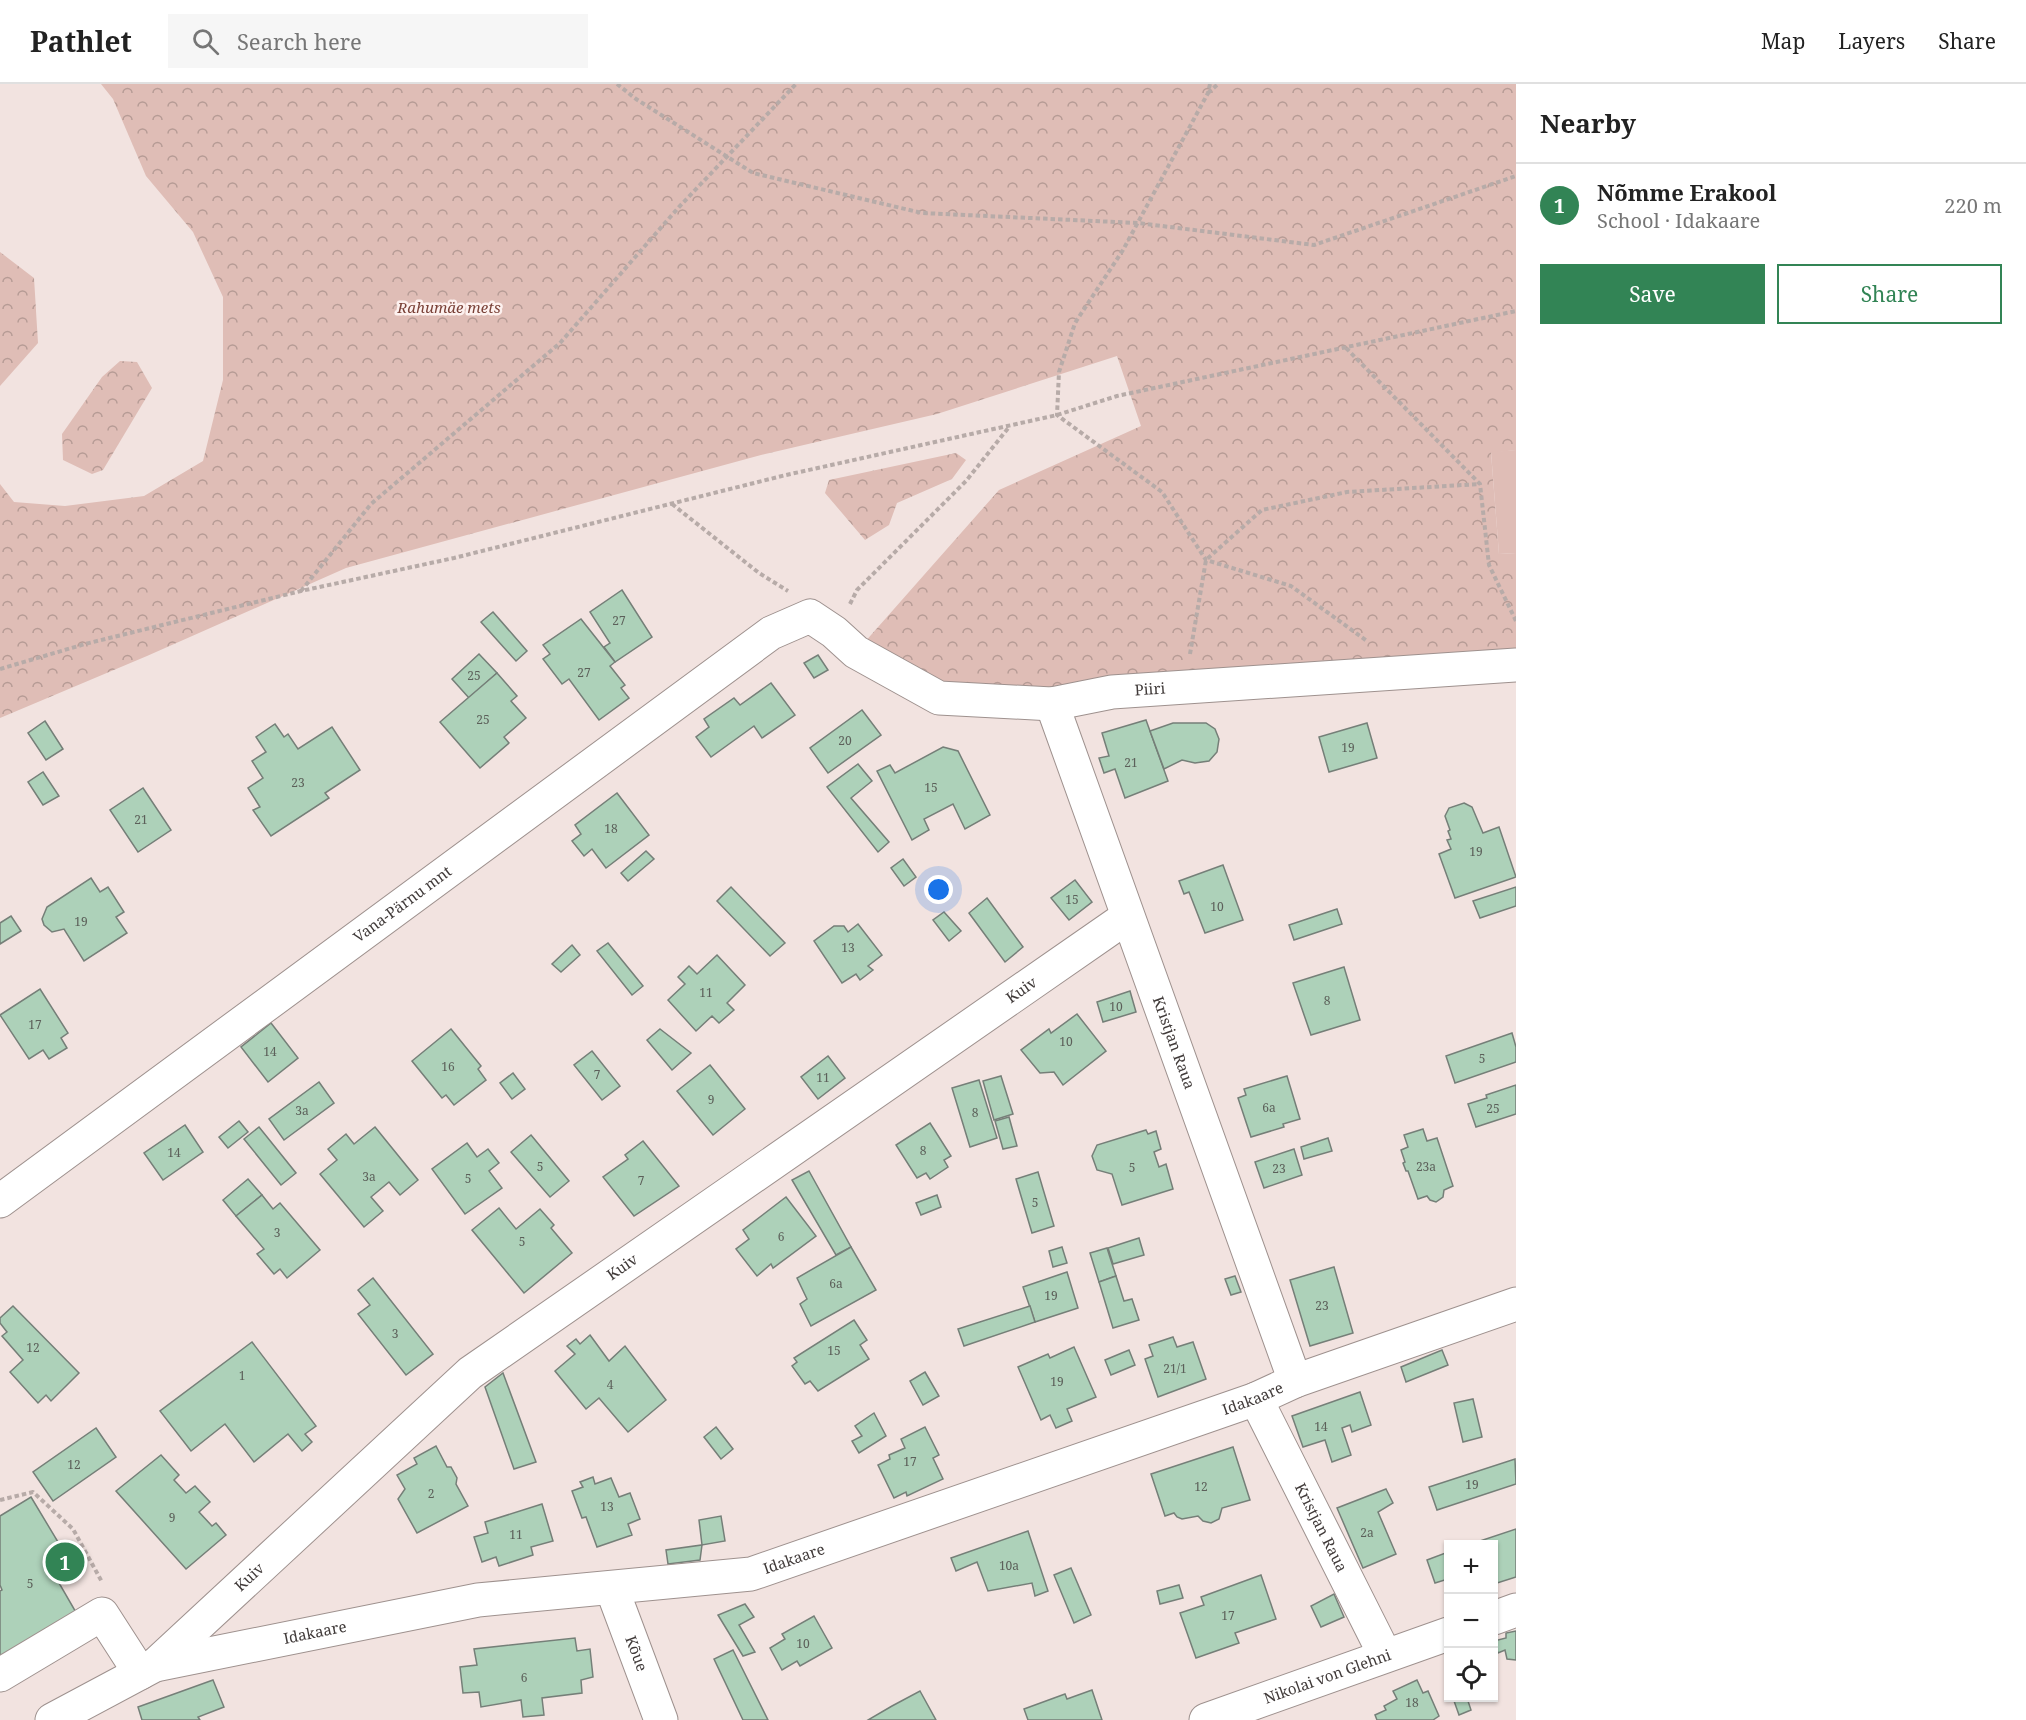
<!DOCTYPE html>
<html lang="en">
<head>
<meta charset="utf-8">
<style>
  body { margin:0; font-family:"Noto Serif",serif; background:#f6f6f6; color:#222 }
  .controls { position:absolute; right:18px; bottom:18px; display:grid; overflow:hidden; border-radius:0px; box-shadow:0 2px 4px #0004 }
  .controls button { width:54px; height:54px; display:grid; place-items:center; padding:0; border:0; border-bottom:2px solid #e0e0e0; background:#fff; color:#222; font:30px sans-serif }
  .you { position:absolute; left:939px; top:806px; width:21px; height:21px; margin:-15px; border:4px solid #fff; border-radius:50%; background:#1a73e8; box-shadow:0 0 0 9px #1a73e833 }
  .badge { display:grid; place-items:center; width:39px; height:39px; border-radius:50%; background:#328455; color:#fff; font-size:20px; font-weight:700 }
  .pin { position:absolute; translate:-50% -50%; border:3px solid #fff; box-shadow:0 2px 6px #0006 }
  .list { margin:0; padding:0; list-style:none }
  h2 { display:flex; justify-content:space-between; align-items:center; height:78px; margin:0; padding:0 24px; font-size:26px }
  h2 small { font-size:20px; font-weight:400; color:#767676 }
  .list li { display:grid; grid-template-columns:39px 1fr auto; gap:18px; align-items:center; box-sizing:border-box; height:84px; padding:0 24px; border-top:2px solid #e0e0e0 }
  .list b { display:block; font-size:22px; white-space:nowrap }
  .list p { margin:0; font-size:20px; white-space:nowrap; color:#767676 }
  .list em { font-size:20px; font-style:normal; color:#767676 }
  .actions { display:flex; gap:12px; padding:18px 24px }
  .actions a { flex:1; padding:14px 0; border:2px solid #328455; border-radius:0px; text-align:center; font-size:21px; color:#328455 }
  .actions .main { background:#328455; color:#fff }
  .icon { flex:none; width:33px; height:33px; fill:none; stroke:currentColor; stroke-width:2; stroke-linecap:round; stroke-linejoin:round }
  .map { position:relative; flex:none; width:1516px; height:1636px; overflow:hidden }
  header { display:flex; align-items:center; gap:36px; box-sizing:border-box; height:84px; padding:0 30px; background:#fff; border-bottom:2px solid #e0e0e0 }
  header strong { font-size:28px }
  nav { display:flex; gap:33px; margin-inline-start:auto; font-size:21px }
  .search { width:420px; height:54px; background:#f6f6f6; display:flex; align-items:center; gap:15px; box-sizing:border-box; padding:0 21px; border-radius:0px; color:#767676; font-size:22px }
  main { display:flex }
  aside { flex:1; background:#fff }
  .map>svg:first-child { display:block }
  .forest { fill:url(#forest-crowns) }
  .garden { fill:#dfbdb6 }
  .building { fill:#add1b9; stroke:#757f78; stroke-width:1.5 }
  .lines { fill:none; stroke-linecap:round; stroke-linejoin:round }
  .minor-casing { stroke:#9e918e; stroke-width:35 }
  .path { stroke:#b7aba8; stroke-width:4; stroke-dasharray:4.5 3; stroke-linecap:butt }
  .minor { stroke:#fff; stroke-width:33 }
  .labels { text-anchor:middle; stroke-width:5; stroke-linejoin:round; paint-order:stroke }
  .number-label { font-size:12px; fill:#5c605a }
  .park-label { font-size:15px; font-style:italic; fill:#7a4137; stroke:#fdf1ef }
  .street-label { font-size:15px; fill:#413b3a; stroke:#fdf1ef }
</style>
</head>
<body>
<header>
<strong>Pathlet</strong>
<div class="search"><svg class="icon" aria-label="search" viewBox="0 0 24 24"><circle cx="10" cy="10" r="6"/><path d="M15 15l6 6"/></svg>Search here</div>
<nav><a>Map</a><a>Layers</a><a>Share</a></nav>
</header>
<main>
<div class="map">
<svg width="1516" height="1636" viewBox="0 0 1516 1636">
  <defs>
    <pattern id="forest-crowns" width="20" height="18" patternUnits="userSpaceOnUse" patternTransform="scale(1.5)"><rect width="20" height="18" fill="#dfbdb6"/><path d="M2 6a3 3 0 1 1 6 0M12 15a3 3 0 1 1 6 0" fill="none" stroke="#b69b95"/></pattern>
  </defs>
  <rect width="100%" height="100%" fill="#f2e3e0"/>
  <g class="forest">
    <polygon points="101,0 1516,0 1516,366 1491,369 1499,470 1516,469 1516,581 939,614 856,568 999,406 1141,342 1117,272 937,330 761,371 346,484 147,572 0,634 0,400 14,418 65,422 144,412 203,377 223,296 223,213 193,148 146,92 113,15"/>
    <polygon points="0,168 34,194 38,259 0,302"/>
    <polygon points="120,277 137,278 152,304 103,386 92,390 63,376 62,350 102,293"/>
    <polygon points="956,369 966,376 952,395 897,419 889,441 865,456 825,409 829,396"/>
  </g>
  <polygon class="garden" points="1516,366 1516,469 1499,470 1491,368"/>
  <g class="building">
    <polygon points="622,506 652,553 615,578 604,563 610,559 590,528"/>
    <polygon points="493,528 527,567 516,577 481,538"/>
    <polygon points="581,535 615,578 610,582 625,601 621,604 629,614 599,636 569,595 562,600 543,575 550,570 543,561"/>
    <polygon points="479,570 497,589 469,614 452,595"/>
    <polygon points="818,571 828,586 814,594 804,579"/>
    <polygon points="497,589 517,612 511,617 526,634 504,653 509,659 480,684 440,638"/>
    <polygon points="771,599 795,631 762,654 754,642 711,673 696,653 709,643 704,635 734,614 740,621"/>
    <polygon points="862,626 881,651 828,689 810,664"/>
    <polygon points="1146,636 1168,697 1125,714 1115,685 1104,689 1099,674 1109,672 1102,649"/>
    <polygon points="45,637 63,665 46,676 28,649"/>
    <polygon points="1173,639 1206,639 1215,645 1219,655 1217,668 1209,677 1195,679 1182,676 1164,685 1150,647"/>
    <polygon points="1367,639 1377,674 1329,688 1319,653"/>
    <polygon points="275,640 284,653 288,650 298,665 332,643 360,686 325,709 329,714 271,752 253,726 260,723 248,704 263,694 252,677 266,668 256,653"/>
    <polygon points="943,663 958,667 990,731 965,745 953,720 924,735 929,746 912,756 877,687 890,681 895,689"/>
    <polygon points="858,680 872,697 851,714 889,758 878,768 827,703"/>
    <polygon points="43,688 59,712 43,721 28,698"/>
    <polygon points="143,704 171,746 138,768 110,726"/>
    <polygon points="617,709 649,751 606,784 592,765 584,772 572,757 581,750 575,741"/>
    <polygon points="1464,719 1472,723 1483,749 1499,743 1516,793 1455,814 1439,770 1451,765 1447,756 1451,755 1448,747 1450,746 1445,732 1449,724"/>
    <polygon points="646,767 654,775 628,797 621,789"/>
    <polygon points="903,775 916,793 904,802 891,784"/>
    <polygon points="1223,781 1243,836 1205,849 1189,808 1184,810 1179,797"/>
    <polygon points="91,794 100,808 108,803 124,828 116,833 127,849 84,877 64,845 52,848 44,841 42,835 47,823"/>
    <polygon points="1075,796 1092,818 1069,836 1051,814"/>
    <polygon points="731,803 785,859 770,872 717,817"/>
    <polygon points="1516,803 1516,822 1480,834 1473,817"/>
    <polygon points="987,814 1023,863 1005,878 969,829"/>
    <polygon points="1337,825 1342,840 1294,856 1289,841"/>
    <polygon points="944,828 961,847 949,857 933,836"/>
    <polygon points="11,832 21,847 0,860 0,839"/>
    <polygon points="858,840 882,871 868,882 873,886 860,896 856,890 842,899 814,857 834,842 844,842 848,848"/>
    <polygon points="608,859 643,902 632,911 597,867"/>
    <polygon points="572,861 580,871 561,888 552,880"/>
    <polygon points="717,871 745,901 727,919 734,926 719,939 712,932 696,947 668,916 685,900 678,893 689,882 697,890"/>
    <polygon points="1344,883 1360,936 1311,951 1293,899"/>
    <polygon points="40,905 68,949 61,954 67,964 49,975 43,966 29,975 0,931"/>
    <polygon points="1130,907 1136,928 1103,938 1097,918"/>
    <polygon points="1077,930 1106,967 1063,1001 1054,988 1040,989 1021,966 1049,945 1051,949"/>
    <polygon points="271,939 298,974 268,998 241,963"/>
    <polygon points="451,945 481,982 478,985 486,996 454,1021 446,1011 442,1014 412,977"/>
    <polygon points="660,945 691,969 672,986 647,956"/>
    <polygon points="1512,949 1516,963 1516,978 1455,999 1446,972"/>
    <polygon points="592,967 620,1002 602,1016 574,981"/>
    <polygon points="828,972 845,994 818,1015 801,993"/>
    <polygon points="710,981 745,1025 713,1051 677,1007"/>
    <polygon points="513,989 525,1005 512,1015 500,999"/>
    <polygon points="1001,992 1013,1030 994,1036 983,997"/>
    <polygon points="1287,992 1300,1035 1283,1040 1284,1043 1251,1053 1238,1014 1246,1011 1244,1005"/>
    <polygon points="979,996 997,1054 970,1063 952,1004"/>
    <polygon points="319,998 334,1019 284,1056 269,1035"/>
    <polygon points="1516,1001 1516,1030 1476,1043 1468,1020 1487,1014 1486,1011"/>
    <polygon points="1009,1033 1017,1062 1003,1065 995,1037"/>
    <polygon points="239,1037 248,1048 228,1064 219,1053"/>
    <polygon points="930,1039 951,1072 944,1076 948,1083 930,1095 926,1089 917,1094 896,1061"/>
    <polygon points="185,1041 203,1068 163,1096 144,1069"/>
    <polygon points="259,1043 296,1089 281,1101 244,1055"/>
    <polygon points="375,1043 418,1096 400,1111 389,1098 371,1113 383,1127 364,1143 320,1090 337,1076 328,1065 346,1050 354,1060"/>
    <polygon points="1423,1045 1427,1057 1437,1054 1453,1102 1444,1106 1443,1113 1436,1118 1430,1116 1427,1112 1418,1115 1408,1087 1406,1087 1403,1079 1405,1078 1401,1066 1408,1063 1404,1051"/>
    <polygon points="1146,1046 1148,1050 1156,1047 1161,1065 1154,1068 1159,1083 1166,1080 1173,1105 1122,1121 1112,1090 1097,1086 1092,1072 1097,1061"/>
    <polygon points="531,1051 569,1097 550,1113 511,1068"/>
    <polygon points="1328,1054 1332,1067 1304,1075 1301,1063"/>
    <polygon points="643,1057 679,1102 634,1132 603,1093 628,1075 625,1071"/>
    <polygon points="467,1059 477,1073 488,1065 499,1079 489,1087 502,1104 465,1130 432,1085"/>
    <polygon points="1294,1065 1302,1091 1264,1104 1255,1078"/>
    <polygon points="809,1087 851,1163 836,1171 792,1096"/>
    <polygon points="1038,1088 1054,1142 1032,1149 1016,1095"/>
    <polygon points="248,1095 262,1111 236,1132 223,1116"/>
    <polygon points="262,1111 273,1125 280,1119 320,1166 287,1194 280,1185 274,1190 257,1170 264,1165 236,1132"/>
    <polygon points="937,1111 941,1123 921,1131 916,1119"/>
    <polygon points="786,1113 816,1152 773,1184 771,1180 757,1192 736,1165 749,1155 743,1146"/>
    <polygon points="499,1124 516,1145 540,1125 554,1141 551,1144 572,1169 524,1209 472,1146"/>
    <polygon points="1139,1154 1144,1171 1113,1180 1108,1164"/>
    <polygon points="851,1163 876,1206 811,1242 800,1220 807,1215 797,1194"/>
    <polygon points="1062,1163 1067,1179 1053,1183 1049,1167"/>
    <polygon points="1107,1164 1116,1192 1099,1198 1090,1169"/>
    <polygon points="1334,1183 1353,1249 1310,1262 1290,1196"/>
    <polygon points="1067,1188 1078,1224 1035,1238 1023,1203"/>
    <polygon points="1116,1192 1124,1217 1132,1215 1139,1236 1113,1244 1099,1198"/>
    <polygon points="1235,1192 1241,1208 1231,1211 1225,1195"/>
    <polygon points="373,1194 433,1270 406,1291 358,1230 370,1221 358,1206"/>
    <polygon points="13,1222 79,1289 51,1317 46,1311 38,1319 10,1288 23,1276 2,1252 7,1248 0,1239 0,1234"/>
    <polygon points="1030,1222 1035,1238 964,1262 958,1245"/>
    <polygon points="854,1236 867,1256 860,1261 869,1275 818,1307 810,1297 805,1300 792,1282 797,1278 794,1274"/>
    <polygon points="590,1251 609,1277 625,1262 666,1316 628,1348 599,1314 586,1325 555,1287 575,1270 567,1262 576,1255 580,1260"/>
    <polygon points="1173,1253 1177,1263 1193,1258 1206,1295 1158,1313 1145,1275 1153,1272 1149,1261"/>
    <polygon points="252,1258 316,1342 305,1350 312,1358 302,1367 288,1350 254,1378 225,1340 191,1367 160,1327"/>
    <polygon points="1074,1263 1096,1313 1067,1325 1072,1337 1056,1344 1050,1331 1041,1336 1018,1283 1048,1270 1050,1274"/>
    <polygon points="1129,1266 1135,1281 1111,1291 1105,1276"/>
    <polygon points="1442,1266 1448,1281 1406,1298 1401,1283"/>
    <polygon points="925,1288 939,1312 923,1321 910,1297"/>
    <polygon points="503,1289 536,1378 514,1385 485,1303"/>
    <polygon points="1360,1308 1371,1341 1352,1348 1350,1341 1342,1344 1351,1371 1332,1378 1325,1356 1303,1363 1292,1332"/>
    <polygon points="1473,1315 1482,1353 1463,1358 1454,1319"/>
    <polygon points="874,1329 886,1352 859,1369 852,1357 862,1352 855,1342"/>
    <polygon points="716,1343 733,1365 721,1375 704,1353"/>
    <polygon points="925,1343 939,1371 933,1374 943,1395 907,1412 906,1408 894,1414 878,1381 890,1375 889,1371 905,1364 901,1355"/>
    <polygon points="96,1344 116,1373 53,1417 33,1388"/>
    <polygon points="436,1362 447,1383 451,1383 457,1394 456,1400 468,1422 417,1449 398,1415 405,1405 397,1391 417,1380 414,1374"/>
    <polygon points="1233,1363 1250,1416 1222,1424 1219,1435 1211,1439 1203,1437 1198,1432 1182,1435 1177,1433 1174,1429 1165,1432 1151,1390"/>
    <polygon points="161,1371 179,1391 174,1396 186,1409 195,1402 210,1418 199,1428 212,1442 216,1439 226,1451 186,1485 116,1407"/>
    <polygon points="1515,1375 1516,1400 1437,1426 1429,1403"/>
    <polygon points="593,1393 595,1400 611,1394 619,1413 630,1409 640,1435 628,1440 632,1451 597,1463 586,1433 582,1434 572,1407 583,1403 580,1398"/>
    <polygon points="1386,1405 1393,1419 1378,1428 1396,1470 1363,1484 1337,1424"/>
    <polygon points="31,1413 76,1488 59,1499 81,1537 0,1585 0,1507 2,1506 0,1501 0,1432"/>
    <polygon points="542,1420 553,1457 531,1463 533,1471 499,1482 496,1473 482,1478 474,1453 488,1449 485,1438"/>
    <polygon points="721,1432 725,1457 702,1461 699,1436"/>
    <polygon points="1516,1445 1516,1493 1494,1500 1494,1460 1471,1460"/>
    <polygon points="1028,1447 1048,1507 1035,1512 1032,1499 988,1507 977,1478 956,1487 951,1474"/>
    <polygon points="702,1461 700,1476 668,1480 666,1466"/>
    <polygon points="1448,1468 1448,1495 1435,1499 1427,1476"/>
    <polygon points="1071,1484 1091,1531 1074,1539 1054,1491"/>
    <polygon points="1261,1491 1276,1535 1235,1549 1239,1559 1196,1574 1180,1529 1204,1521 1201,1513"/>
    <polygon points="1179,1501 1183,1514 1160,1520 1157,1507"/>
    <polygon points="1334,1510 1344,1533 1321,1543 1311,1522"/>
    <polygon points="745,1520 754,1533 739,1541 755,1568 743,1572 718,1531"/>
    <polygon points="814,1532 832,1564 800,1582 797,1577 782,1586 770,1564 785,1555 782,1550"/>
    <polygon points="1516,1547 1516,1576 1507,1575 1505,1566 1498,1569 1494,1557 1506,1554 1506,1549"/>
    <polygon points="575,1554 577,1567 590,1565 593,1593 581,1596 582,1609 542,1614 544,1631 523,1633 521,1616 481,1623 479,1608 463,1609 460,1583 477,1581 474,1565"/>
    <polygon points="733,1566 768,1636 743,1636 714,1575"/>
    <polygon points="213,1596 224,1623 198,1633 200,1636 142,1636 138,1623"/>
    <polygon points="1417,1596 1423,1609 1428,1607 1439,1632 1433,1636 1377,1636 1375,1631 1386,1626 1384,1622 1397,1615 1393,1607"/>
    <polygon points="1092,1606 1102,1636 1028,1636 1024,1625 1065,1610 1067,1615"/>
    <polygon points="920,1607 936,1636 868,1636 892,1622"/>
    <polygon points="1453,1614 1467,1614 1471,1626 1459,1631"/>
  </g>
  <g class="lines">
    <defs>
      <g id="minor">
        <path id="s1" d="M 1052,620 L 1295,1297"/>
        <path id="s2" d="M 0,1117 L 771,549 L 810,532 L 834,548 L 856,568 L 939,614 L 1052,620 L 1112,608 L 1516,581"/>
        <path id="s3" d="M 1256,1315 L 1385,1571"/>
        <path id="s4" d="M 612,1505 L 661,1636"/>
        <polyline points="1494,1534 1516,1526"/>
        <path id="s5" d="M 155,1581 L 470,1289 L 1127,833"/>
        <polyline points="0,1591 102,1530 140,1589"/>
        <path id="s6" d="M 52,1636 L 155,1581 L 478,1516 L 751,1490 L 1256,1315 L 1295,1297 L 1516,1220"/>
        <path id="s7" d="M 1206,1636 L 1448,1550"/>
      </g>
    </defs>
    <use href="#minor" class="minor-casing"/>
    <g class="path">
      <polyline points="617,0 636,15 753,89 922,129 1138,139 1314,161 1516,92"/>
      <polyline points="1210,0 1208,9 1123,166 1075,239 1059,288 1057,331 1162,408 1206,476 1291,502 1367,557"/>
      <polyline points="1208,9 1218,0"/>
      <polyline points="1346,264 1480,400 1489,481 1516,537"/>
      <polyline points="672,420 759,489 788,507"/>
      <polyline points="301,507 371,420 560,259 679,123 796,0"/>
      <polyline points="850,520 857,506 966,397 1009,343"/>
      <polyline points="1190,570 1206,476 1262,426 1347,408 1480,400"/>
      <polyline points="0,585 85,560 301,507 454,474 786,391 1057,331 1117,312 1516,227"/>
      <polyline points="0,1416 33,1408 73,1445 102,1498"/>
    </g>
    <use href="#minor" class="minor"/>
  </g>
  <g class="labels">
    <g class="number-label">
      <text x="619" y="541">27</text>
      <text x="584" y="593">27</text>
      <text x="474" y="596">25</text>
      <text x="483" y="640">25</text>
      <text x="845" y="661">20</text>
      <text x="1348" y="668">19</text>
      <text x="1131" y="683">21</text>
      <text x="298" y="703">23</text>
      <text x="931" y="708">15</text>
      <text x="141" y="740">21</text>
      <text x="611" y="749">18</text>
      <text x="1476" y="772">19</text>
      <text x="1072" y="820">15</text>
      <text x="1217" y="827">10</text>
      <text x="81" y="842">19</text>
      <text x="848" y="868">13</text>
      <text x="706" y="913">11</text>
      <text x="1327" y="921">8</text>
      <text x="1116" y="927">10</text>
      <text x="35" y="945">17</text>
      <text x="1066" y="962">10</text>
      <text x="270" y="972">14</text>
      <text x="1482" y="979">5</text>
      <text x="448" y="987">16</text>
      <text x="597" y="995">7</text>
      <text x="823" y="998">11</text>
      <text x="711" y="1020">9</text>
      <text x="1269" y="1028">6a</text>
      <text x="1493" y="1029">25</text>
      <text x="302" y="1031">3a</text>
      <text x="975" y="1033">8</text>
      <text x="923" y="1071">8</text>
      <text x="174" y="1073">14</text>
      <text x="540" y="1087">5</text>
      <text x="1426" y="1087">23a</text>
      <text x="1132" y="1088">5</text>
      <text x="1279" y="1089">23</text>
      <text x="369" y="1097">3a</text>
      <text x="468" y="1099">5</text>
      <text x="641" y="1101">7</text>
      <text x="1035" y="1123">5</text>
      <text x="277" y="1153">3</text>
      <text x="781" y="1157">6</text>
      <text x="522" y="1162">5</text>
      <text x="836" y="1204">6a</text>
      <text x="1051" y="1216">19</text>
      <text x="1322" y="1226">23</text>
      <text x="395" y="1254">3</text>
      <text x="33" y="1268">12</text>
      <text x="834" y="1271">15</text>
      <text x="1175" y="1289">21/1</text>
      <text x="242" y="1296">1</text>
      <text x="1057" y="1302">19</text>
      <text x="610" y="1305">4</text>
      <text x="1321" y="1347">14</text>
      <text x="910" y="1382">17</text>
      <text x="74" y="1385">12</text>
      <text x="1472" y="1405">19</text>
      <text x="1201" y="1407">12</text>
      <text x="431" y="1414">2</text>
      <text x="607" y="1427">13</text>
      <text x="172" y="1438">9</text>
      <text x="1367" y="1453">2a</text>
      <text x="516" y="1455">11</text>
      <text x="1009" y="1486">10a</text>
      <text x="30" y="1504">5</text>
      <text x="1228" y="1536">17</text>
      <text x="803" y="1564">10</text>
      <text x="524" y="1598">6</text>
      <text x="1412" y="1623">18</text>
    </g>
    <g class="park-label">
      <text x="449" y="229">Rahumäe mets</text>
    </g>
    <g class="street-label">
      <text dy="5" stroke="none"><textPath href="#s2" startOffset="1366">Piiri</textPath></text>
      <text dy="5" stroke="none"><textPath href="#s2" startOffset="500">Vana-Pärnu mnt</textPath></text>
      <text dy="5" stroke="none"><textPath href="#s5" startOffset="1101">Kuiv</textPath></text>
      <text dy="5" stroke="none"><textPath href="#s1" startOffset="360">Kristjan Raua</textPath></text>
      <text dy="5" stroke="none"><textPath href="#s5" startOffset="615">Kuiv</textPath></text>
      <text dy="5" stroke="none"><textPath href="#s6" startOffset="1252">Idakaare</textPath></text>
      <text dy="5" stroke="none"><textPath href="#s3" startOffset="144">Kristjan Raua</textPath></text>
      <text dy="5" stroke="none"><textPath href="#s6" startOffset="766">Idakaare</textPath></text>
      <text dy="5" stroke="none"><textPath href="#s5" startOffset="129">Kuiv</textPath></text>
      <text dy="5" stroke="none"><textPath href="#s6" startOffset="280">Idakaare</textPath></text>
      <text dy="5" stroke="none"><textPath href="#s4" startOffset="69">Kõue</textPath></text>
      <text dy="5" stroke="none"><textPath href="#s7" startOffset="129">Nikolai von Glehni</textPath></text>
    </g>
  </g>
</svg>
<div class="controls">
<button>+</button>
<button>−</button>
<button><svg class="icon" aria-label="locate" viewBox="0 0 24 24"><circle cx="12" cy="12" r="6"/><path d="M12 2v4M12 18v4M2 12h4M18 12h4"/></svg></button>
</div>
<div class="you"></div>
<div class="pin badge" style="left:65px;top:1478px">1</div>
</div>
<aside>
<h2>Nearby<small></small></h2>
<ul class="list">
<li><span class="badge">1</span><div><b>Nõmme Erakool</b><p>School · Idakaare</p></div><em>220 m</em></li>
</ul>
<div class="actions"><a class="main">Save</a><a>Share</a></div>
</aside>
</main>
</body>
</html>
